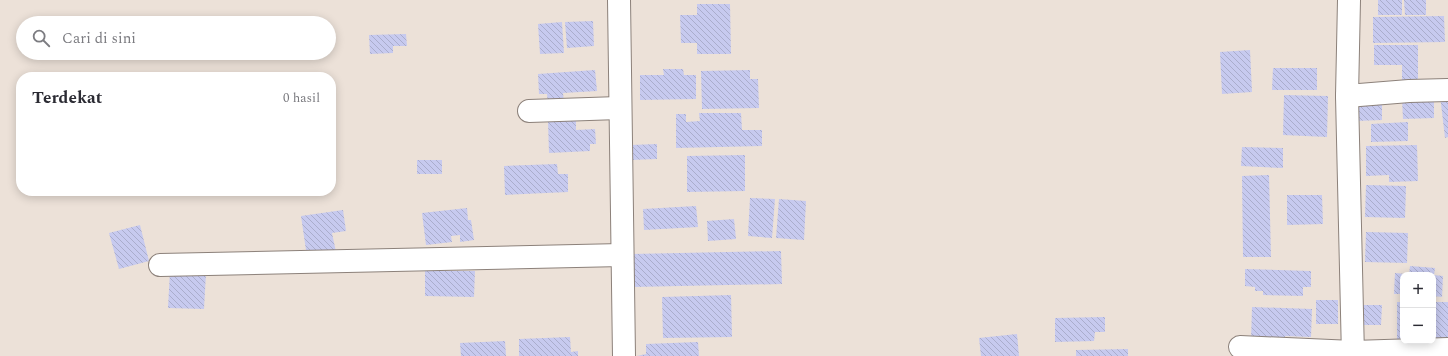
<!DOCTYPE html>
<html lang="id">
<head>
<meta charset="utf-8">
<style>
  body { margin:0; font-family:Spectral,serif; background:#f7f7f7; color:#2b2b33 }
  .controls { position:absolute; right:12px; bottom:12px; display:grid; overflow:hidden; border-radius:8px; box-shadow:0 2px 10px #0003 }
  .controls button { width:36px; height:36px; display:grid; place-items:center; padding:0; border:0; border-bottom:1px solid #e1e1e2; background:#fff; color:#2b2b33; font:20px sans-serif }
  .list { margin:0; padding:0; list-style:none }
  h2 { display:flex; justify-content:space-between; align-items:center; height:52px; margin:0; padding:0 16px; font-size:17px }
  h2 small { font-size:13px; font-weight:400; color:#7c7c81 }
  .icon { flex:none; width:22px; height:22px; fill:none; stroke:currentColor; stroke-width:2; stroke-linecap:round; stroke-linejoin:round }
  .map { position:relative; flex:none; width:1448px; height:356px; overflow:hidden }
  .search { position:absolute; background:#fff; box-shadow:0 2px 10px #0003; left:16px; top:16px; width:320px; height:44px; display:flex; align-items:center; gap:10px; box-sizing:border-box; padding:0 14px; border-radius:22px; color:#7c7c81; font-size:15px }
  .panel { position:absolute; background:#fff; box-shadow:0 2px 10px #0003; left:16px; top:72px; width:320px; height:124px; border-radius:16px }
  .map>svg:first-child { display:block }
  .building { fill:url(#building-back-hatch) }
  .lines { fill:none; stroke-linecap:round; stroke-linejoin:round }
  .street-casing { stroke:#8c817a; stroke-width:24 }
  .street { stroke:#fff; stroke-width:22 }
</style>
</head>
<body>
<div class="map">
<svg width="1448" height="356" viewBox="0 0 1448 356">
  <defs>
    <pattern id="building-back-hatch" width="6" height="6" patternUnits="userSpaceOnUse"><rect width="6" height="6" fill="#c7caef"/><path d="M-1 5l2 2M0 0l6 6M5-1l2 2" fill="none" stroke="#aaadcc"/></pattern>
  </defs>
  <rect width="100%" height="100%" fill="#ece1d8"/>
  <g class="building">
    <rect x="1378" y="0" width="24" height="15"/>
    <polygon points="1404,0 1426,0 1426,15 1405,15"/>
    <polygon points="697,4 730,4 731,54 697,54 697,43 681,43 680,15 697,15"/>
    <polygon points="1444,16 1445,42 1373,43 1373,17"/>
    <polygon points="593,21 594,46 567,48 565,22"/>
    <polygon points="562,22 564,53 540,54 538,24"/>
    <polygon points="406,34 407,46 393,46 393,53 370,54 369,35"/>
    <polygon points="1374,45 1418,45 1418,81 1402,81 1402,65 1374,65"/>
    <polygon points="1250,50 1252,92 1222,94 1220,52"/>
    <polygon points="1273,68 1317,68 1317,90 1272,90"/>
    <polygon points="663,69 683,69 684,75 696,75 696,99 640,100 640,75 664,75"/>
    <polygon points="595,70 597,91 563,93 564,103 548,104 547,94 539,94 538,74"/>
    <polygon points="750,70 750,79 758,79 759,108 702,109 701,71"/>
    <polygon points="1448,94 1448,137 1445,138 1440,95"/>
    <polygon points="1284,95 1328,96 1327,137 1283,135"/>
    <polygon points="1434,98 1434,118 1403,119 1402,99"/>
    <polygon points="1382,99 1382,120 1356,121 1355,100"/>
    <polygon points="699,113 741,113 742,130 762,130 762,146 676,148 676,114 686,114 686,122 700,121"/>
    <polygon points="576,120 576,130 595,129 596,144 590,144 590,151 549,153 548,121"/>
    <polygon points="1408,122 1408,141 1371,142 1371,124"/>
    <polygon points="657,144 657,159 631,160 631,145"/>
    <polygon points="1417,145 1418,181 1389,182 1389,175 1366,176 1366,146"/>
    <polygon points="1242,147 1283,148 1283,168 1241,166"/>
    <polygon points="745,155 745,191 687,192 687,156"/>
    <rect x="417" y="160" width="25" height="14"/>
    <polygon points="557,164 558,174 568,174 568,192 505,195 504,166"/>
    <polygon points="1269,175 1271,257 1243,257 1242,176"/>
    <polygon points="1366,185 1406,186 1405,218 1365,217"/>
    <polygon points="1287,195 1322,195 1323,224 1287,225"/>
    <polygon points="750,198 775,199 772,238 748,236"/>
    <polygon points="779,199 806,201 804,240 776,238"/>
    <polygon points="696,206 698,227 644,230 643,209"/>
    <polygon points="467,208 468,220 471,220 474,240 460,242 460,235 451,236 452,242 426,245 422,213"/>
    <polygon points="343,210 346,231 332,233 336,252 307,257 301,216"/>
    <polygon points="734,219 736,239 708,241 707,221"/>
    <polygon points="140,225 149,261 119,269 109,233"/>
    <polygon points="1366,232 1408,233 1407,263 1365,262"/>
    <polygon points="781,251 782,284 633,287 632,254"/>
    <polygon points="1410,266 1435,268 1434,275 1409,275"/>
    <polygon points="1245,269 1311,271 1311,287 1303,287 1303,296 1263,295 1263,291 1255,291 1255,287 1245,286"/>
    <polygon points="170,271 206,273 204,309 168,308"/>
    <polygon points="425,271 475,271 474,297 425,296"/>
    <polygon points="1395,273 1406,274 1403,275 1403,294 1394,294"/>
    <polygon points="1433,275 1443,276 1442,297 1433,296"/>
    <polygon points="731,295 732,337 663,338 662,297"/>
    <rect x="1316" y="300" width="22" height="24"/>
    <rect x="1397" y="302" width="6" height="39"/>
    <rect x="1433" y="302" width="15" height="40"/>
    <polygon points="1359,305 1382,305 1381,325 1359,325"/>
    <polygon points="1252,307 1312,309 1311,337 1285,336 1285,342 1251,341"/>
    <polygon points="1105,317 1105,332 1095,332 1094,341 1055,342 1055,318"/>
    <polygon points="1017,334 1019,356 981,356 979,338"/>
    <polygon points="570,337 571,352 578,351 578,356 519,356 519,339"/>
    <polygon points="505,341 506,356 461,356 460,343"/>
    <polygon points="698,342 699,356 637,356 646,354 646,344"/>
    <polygon points="1128,349 1128,356 1076,356 1076,350"/>
  </g>
  <g class="lines">
    <defs>
      <g id="street">
        <polyline points="619,0 624,356"/>
        <polyline points="1349,0 1347,96 1353,356"/>
        <polyline points="1347,96 1409,91 1448,90"/>
        <polyline points="529,111 619,108"/>
        <polyline points="160,265 622,255"/>
        <polyline points="1240,347 1353,352 1448,349"/>
      </g>
    </defs>
    <use href="#street" class="street-casing"/>
    <use href="#street" class="street"/>
  </g>
</svg>
<div class="controls">
<button>+</button>
<button>−</button>
</div>
<div class="search"><svg class="icon" aria-label="search" viewBox="0 0 24 24"><circle cx="10" cy="10" r="6"/><path d="M15 15l6 6"/></svg>Cari di sini</div>
<section class="panel">
<h2>Terdekat<small>0 hasil</small></h2>
<ul class="list">
</ul>
</section>
</div>
</body>
</html>
